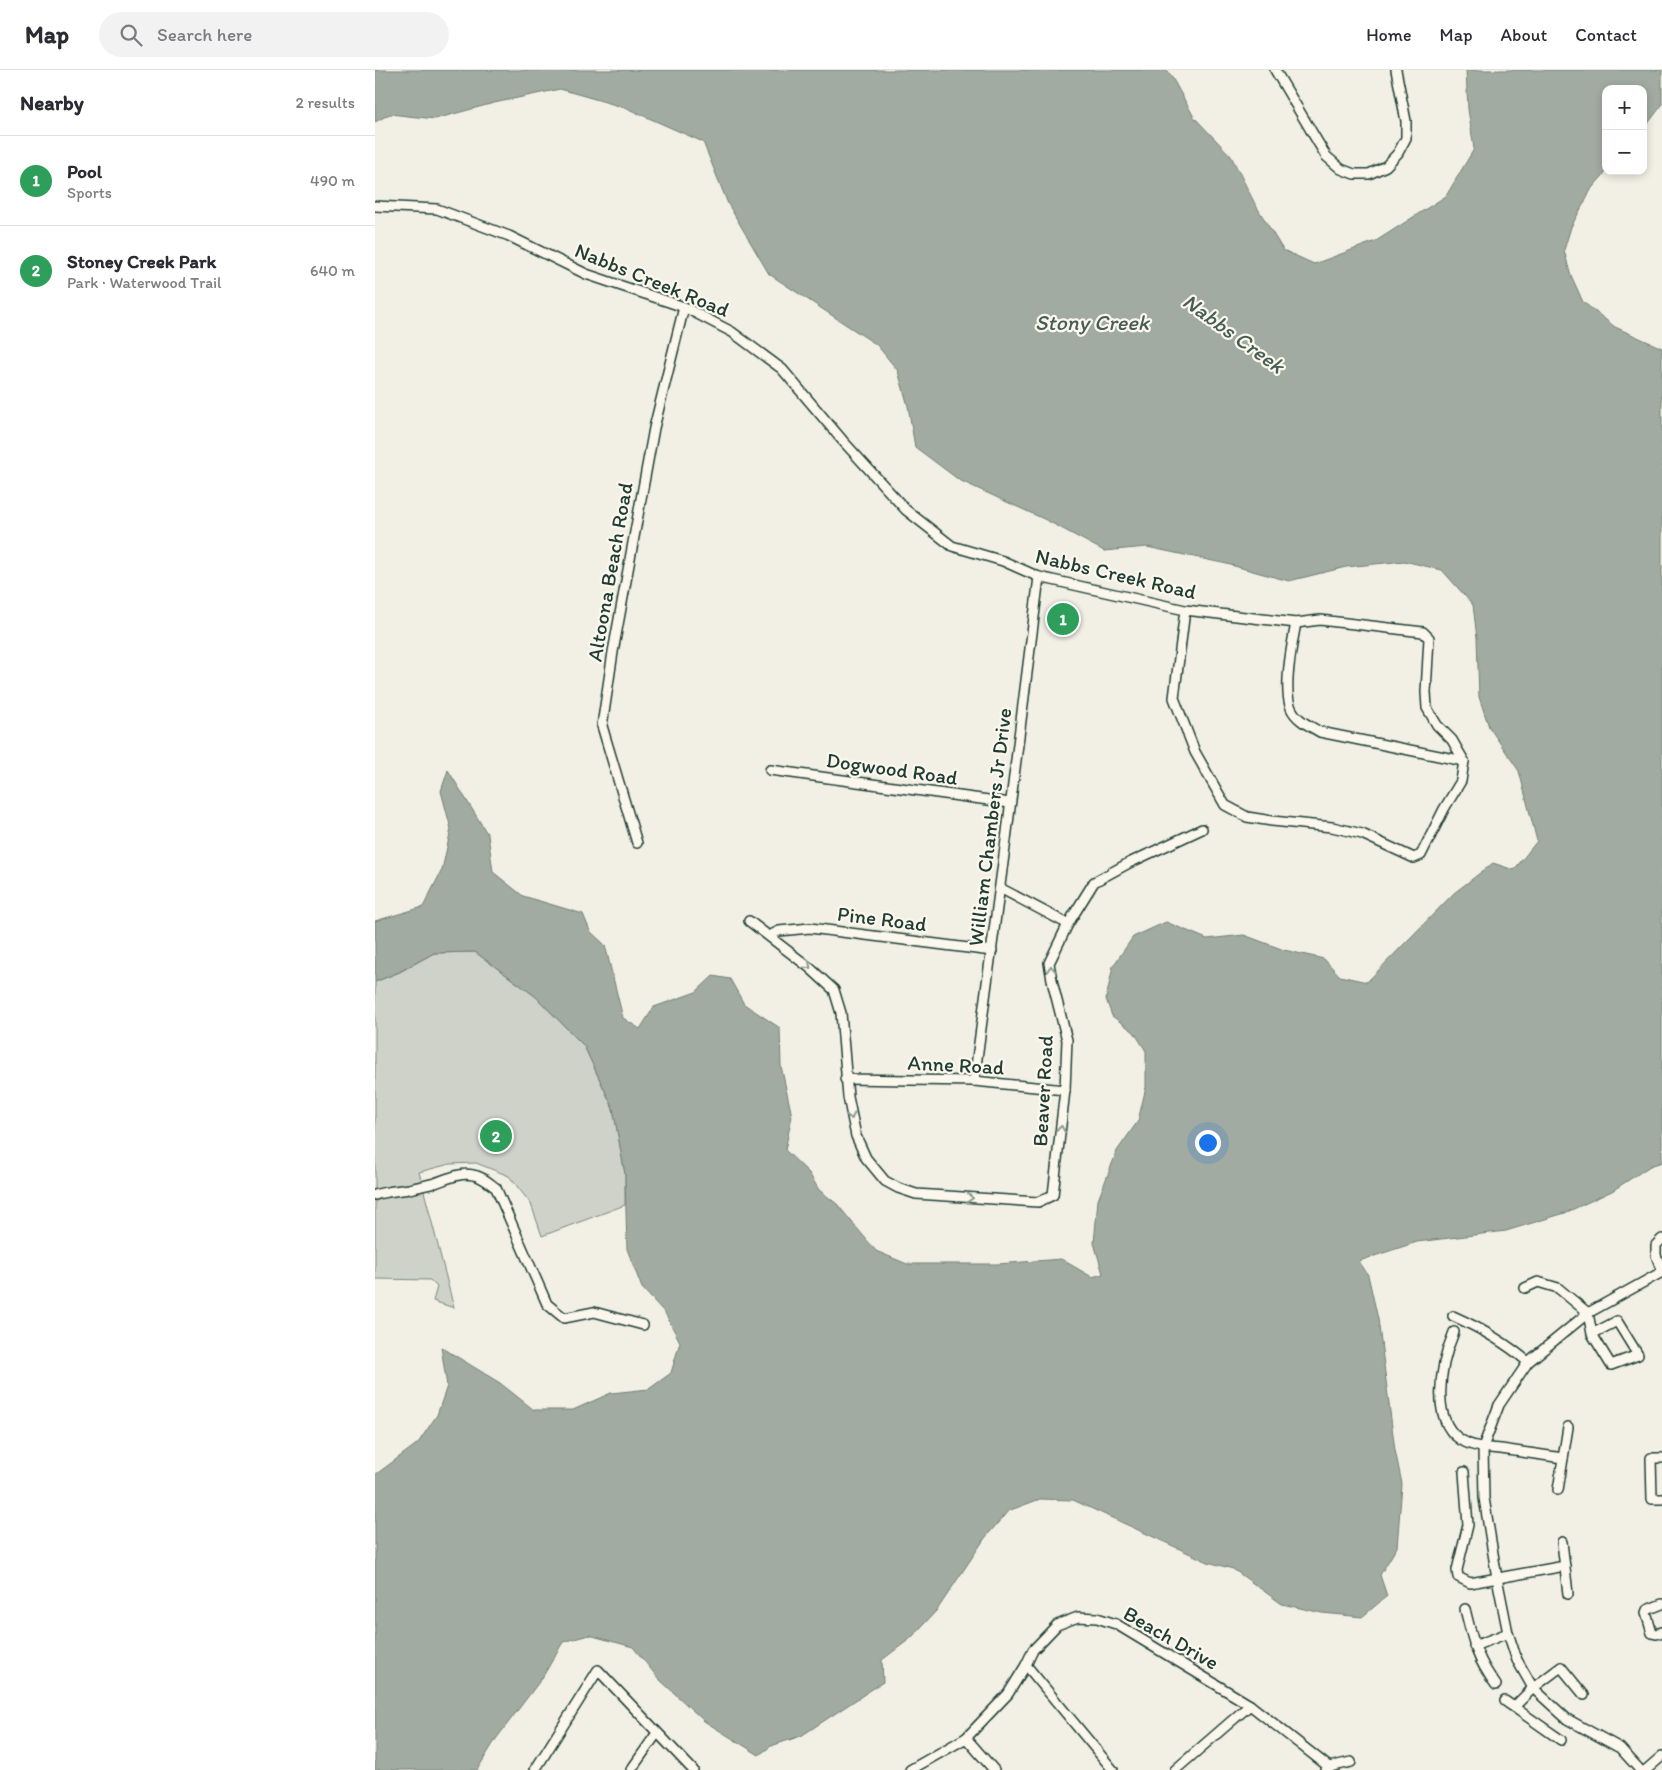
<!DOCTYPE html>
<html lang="en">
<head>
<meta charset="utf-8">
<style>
  body { margin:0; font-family:Itim,sans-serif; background:#f2f2f3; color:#2b2b33 }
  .controls { position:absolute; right:15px; top:15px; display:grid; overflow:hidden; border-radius:10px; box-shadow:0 2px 8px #0003 }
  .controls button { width:45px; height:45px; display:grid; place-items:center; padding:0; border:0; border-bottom:1px solid #e1e1e2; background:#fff; color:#2b2b33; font:25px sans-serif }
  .you { position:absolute; left:832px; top:1072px; width:18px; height:18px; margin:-12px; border:4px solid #fff; border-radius:50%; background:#1a73e8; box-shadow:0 0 0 8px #1a73e833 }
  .badge { display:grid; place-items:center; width:32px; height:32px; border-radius:50%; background:#0b8043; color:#fff; font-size:16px; font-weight:700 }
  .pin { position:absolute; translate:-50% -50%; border:2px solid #fff; box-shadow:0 1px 5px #0006 }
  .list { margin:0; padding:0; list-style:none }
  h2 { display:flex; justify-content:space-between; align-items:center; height:65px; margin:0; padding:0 20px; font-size:21px }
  h2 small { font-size:16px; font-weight:400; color:#7c7c81 }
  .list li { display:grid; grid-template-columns:32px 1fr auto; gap:15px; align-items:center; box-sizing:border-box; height:90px; padding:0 20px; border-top:1px solid #e1e1e2 }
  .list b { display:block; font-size:19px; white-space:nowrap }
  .list p { margin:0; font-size:16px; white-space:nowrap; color:#7c7c81 }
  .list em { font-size:16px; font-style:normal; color:#7c7c81 }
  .icon { flex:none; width:28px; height:28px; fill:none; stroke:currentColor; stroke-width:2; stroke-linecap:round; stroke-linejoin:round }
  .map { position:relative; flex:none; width:1287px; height:1700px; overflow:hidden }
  header { display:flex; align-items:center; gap:30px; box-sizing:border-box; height:70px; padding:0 25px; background:#fff; border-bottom:1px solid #e1e1e2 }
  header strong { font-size:24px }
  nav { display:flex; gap:28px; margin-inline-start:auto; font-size:18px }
  .search { width:350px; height:45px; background:#f2f2f3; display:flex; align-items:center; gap:12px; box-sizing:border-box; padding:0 18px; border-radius:28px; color:#7c7c81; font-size:19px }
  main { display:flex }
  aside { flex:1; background:#fff }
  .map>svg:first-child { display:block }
  .green { fill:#cfd2c8; stroke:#77887e }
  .water { fill:#a2aba1; stroke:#6e7f75 }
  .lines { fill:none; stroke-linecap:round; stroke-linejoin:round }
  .minor-casing { stroke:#1f3d34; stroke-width:12 }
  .minor { stroke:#fbf7ec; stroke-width:9 }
  .oneway { stroke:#8d9a90 }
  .labels { text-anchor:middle; stroke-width:4.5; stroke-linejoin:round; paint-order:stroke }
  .street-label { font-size:21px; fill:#1f3d34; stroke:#fbf7ec }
  .water-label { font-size:22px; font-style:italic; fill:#465e55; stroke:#fbf7ec }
</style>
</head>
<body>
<header>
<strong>Map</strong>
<div class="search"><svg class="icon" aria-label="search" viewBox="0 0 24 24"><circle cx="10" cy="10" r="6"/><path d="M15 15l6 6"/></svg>Search here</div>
<nav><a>Home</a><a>Map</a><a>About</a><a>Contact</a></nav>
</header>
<main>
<aside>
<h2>Nearby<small>2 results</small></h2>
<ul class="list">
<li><span class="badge" style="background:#2e9e5b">1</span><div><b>Pool</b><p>Sports</p></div><em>490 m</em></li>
<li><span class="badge" style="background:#2e9e5b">2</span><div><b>Stoney Creek Park</b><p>Park · Waterwood Trail</p></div><em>640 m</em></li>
</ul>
</aside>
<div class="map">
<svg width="1287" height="1700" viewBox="0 0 1287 1700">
  <rect width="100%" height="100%" fill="#f2f0e5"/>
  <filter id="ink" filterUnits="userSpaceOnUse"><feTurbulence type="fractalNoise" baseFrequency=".02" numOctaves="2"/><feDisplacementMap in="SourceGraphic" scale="10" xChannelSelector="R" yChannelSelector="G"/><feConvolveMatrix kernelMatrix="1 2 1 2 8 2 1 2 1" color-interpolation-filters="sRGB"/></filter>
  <g filter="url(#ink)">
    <polygon class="green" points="100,882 160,926 209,976 238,1038 250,1104 250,1135 167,1166 156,1134 134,1106 101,1093 75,1094 44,1102 79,1238 58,1231 62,1217 55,1210 0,1209 0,912 25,902 59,883"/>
    <polygon class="water" points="0,0 791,0 795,4 819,47 856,86 880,134 908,180 939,194 1001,171 1071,126 1099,79 1093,39 1091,0 1287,0 1287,35 1268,60 1268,19 1231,19 1231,101 1232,101 1217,118 1196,157 1189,180 1195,203 1208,232 1240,257 1287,278 1287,1092 1275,1096 1237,1121 1190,1143 1131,1161 1042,1172 984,1191 993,1205 1003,1249 1020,1380 1027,1414 1022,1477 1005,1505 1012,1526 987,1547 947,1543 907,1534 858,1499 833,1492 698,1430 665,1429 633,1441 610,1468 562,1540 536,1568 507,1590 508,1612 426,1666 396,1676 384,1685 329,1651 283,1608 258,1577 214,1565 188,1572 167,1608 121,1669 102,1700 0,1700 0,1405 43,1373 62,1345 72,1316 66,1277 125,1313 159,1340 198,1340 236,1323 274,1319 296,1303 305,1272 290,1243 267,1218 252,1179 250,1104 238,1038 209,976 160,926 100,882 59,883 24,902 0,912 0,851 48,837 67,800 76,759 66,721 73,700 113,765 118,802 148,826 208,844 215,861 230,875 248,948 265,959 279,937 321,922 338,906 355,909 369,934 405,958 406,996 417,1046 410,1080 434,1103 444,1120 462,1134 501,1181 532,1194 623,1194 686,1189 717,1207 728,1204 719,1173 723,1130 742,1081 763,1051 771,1017 771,981 759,962 737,946 731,929 738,896 758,867 791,852 832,869 869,865 909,880 949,889 965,906 992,912 1079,823 1118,793 1139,800 1162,771 1144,701 1114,657 1104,627 1102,568 1098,535 1067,500 1029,491 971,497 914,511 852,494 772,477 729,481 671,450 584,410 540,377 533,336 523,301 502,275 394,204 353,134 328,72 251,38 185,19 119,33 60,49 15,44 0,52"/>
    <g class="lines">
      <defs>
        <g id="minor">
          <polyline points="900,0 951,86 966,99 979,104 994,104 1011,96 1023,83 1031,68 1031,51 1021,0"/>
          <polyline points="0,136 62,139 134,166 211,204 309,237 357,262 407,299 468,371 531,440 577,476 628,491 664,507 810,540 921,553 945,550 1048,562 1054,568 1051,622 1052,638 1062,655 1077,670 1089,691 1086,711 1069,739 1046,785 1039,788 987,764 957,757 897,751 872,747 850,735 820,682 799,628 810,540"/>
          <path d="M 921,553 C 917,574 908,619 916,638 C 921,650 935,656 945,662 L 1089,691"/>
          <polyline points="395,700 635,733"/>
          <polyline points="262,773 227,656 238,582 279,358 309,237"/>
          <polyline points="625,818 693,854"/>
          <polyline points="374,851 435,898 459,920 466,943 473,1027 481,1066 491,1088 510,1111 523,1118 541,1124 663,1132 678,1125 690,1020 692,970 678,915 674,893 693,854 719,812 754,793 827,759"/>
          <polyline points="394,866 404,861 435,858 617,881"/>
          <polyline points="470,1009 599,1011 690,1020"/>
          <polyline points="599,1011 631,770 664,507"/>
          <path d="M 0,1125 C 11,1121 22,1121 34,1119 C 43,1117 52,1115 60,1113 C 72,1109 85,1102 98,1105 C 107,1106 114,1113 121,1118 L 172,1234 L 189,1248 L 219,1242 L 268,1255"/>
          <polyline points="1287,1169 1281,1175 1281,1185 1287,1201"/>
          <polyline points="1150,1218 1163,1212 1183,1218 1213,1243 1217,1264 1236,1295 1263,1285 1242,1251 1217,1264"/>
          <path d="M 1078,1246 C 1105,1258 1130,1272 1153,1292"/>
          <path d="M 1079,1262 C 1066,1293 1052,1356 1092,1373 C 1102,1378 1116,1378 1126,1379 C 1147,1382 1167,1385 1188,1388"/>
          <polyline points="1287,1388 1276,1388 1277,1429 1287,1429"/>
          <polyline points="1089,1402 1093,1455 1082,1500 1083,1507 1095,1513 1190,1496"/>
          <polyline points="1183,1420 1193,1357"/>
          <polyline points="1187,1472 1193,1524"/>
          <polyline points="1287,1534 1272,1540 1271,1543 1277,1563 1281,1564 1287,1562"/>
          <path d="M 1090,1539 C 1098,1571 1101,1588 1121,1615"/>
          <polyline points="1099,1576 1133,1563"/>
          <polyline points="651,1595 738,1700"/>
          <polyline points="1130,1631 1186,1670"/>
          <polyline points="1139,1637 1158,1618 1186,1597 1209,1625"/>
          <polyline points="591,1668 619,1700"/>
          <polyline points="160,1700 223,1600 318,1700"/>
          <polyline points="256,1700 282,1663"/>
          <polyline points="535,1700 591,1668 633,1624 651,1595 658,1580 682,1555 703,1547 722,1548 741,1554 875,1635 954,1697 954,1700"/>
          <polyline points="800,1700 875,1635"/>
          <polyline points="951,1700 954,1697 976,1692"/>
          <polyline points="1265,1700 1245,1678 1192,1649 1158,1618 1142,1590 1133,1563 1122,1508 1109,1428 1108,1377 1124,1335 1153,1292 1213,1243 1287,1202"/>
          <polyline points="1271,1700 1287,1686"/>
        </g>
      </defs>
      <use href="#minor" class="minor-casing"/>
      <use href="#minor" class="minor"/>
    </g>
    <defs><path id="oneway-chevron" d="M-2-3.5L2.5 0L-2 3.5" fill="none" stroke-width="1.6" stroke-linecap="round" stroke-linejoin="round" transform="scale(1.25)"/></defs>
    <g class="oneway">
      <use href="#oneway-chevron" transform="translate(433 896) rotate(40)"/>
      <use href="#oneway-chevron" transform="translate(676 899) rotate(-93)"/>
      <use href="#oneway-chevron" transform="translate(476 1046) rotate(78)"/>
      <use href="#oneway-chevron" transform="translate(686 1059) rotate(-84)"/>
      <use href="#oneway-chevron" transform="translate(595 1128) rotate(4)"/>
    </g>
  </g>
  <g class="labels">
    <g class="street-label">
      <text transform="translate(277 210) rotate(22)" y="7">Nabbs Creek Road</text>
      <text transform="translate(235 502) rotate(-80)" y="7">Altoona Beach Road</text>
      <text transform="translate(741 504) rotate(13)" y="7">Nabbs Creek Road</text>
      <text transform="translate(517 699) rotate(8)" y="7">Dogwood Road</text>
      <text transform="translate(615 757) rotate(-83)" y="7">William Chambers Jr Drive</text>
      <text transform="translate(507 849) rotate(7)" y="7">Pine Road</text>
      <text transform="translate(581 995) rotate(3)" y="7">Anne Road</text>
      <text transform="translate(668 1021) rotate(-87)" y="7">Beaver Road</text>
      <text transform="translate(796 1568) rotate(30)" y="7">Beach Drive</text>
    </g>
    <g class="water-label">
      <text x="717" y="260">Stony Creek</text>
      <text transform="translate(859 263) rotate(36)" y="8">Nabbs Creek</text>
    </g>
  </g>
</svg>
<div class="controls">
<button>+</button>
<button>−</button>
</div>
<div class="you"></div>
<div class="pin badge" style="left:688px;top:549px;background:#2e9e5b">1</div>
<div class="pin badge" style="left:121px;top:1066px;background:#2e9e5b">2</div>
</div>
</main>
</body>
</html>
